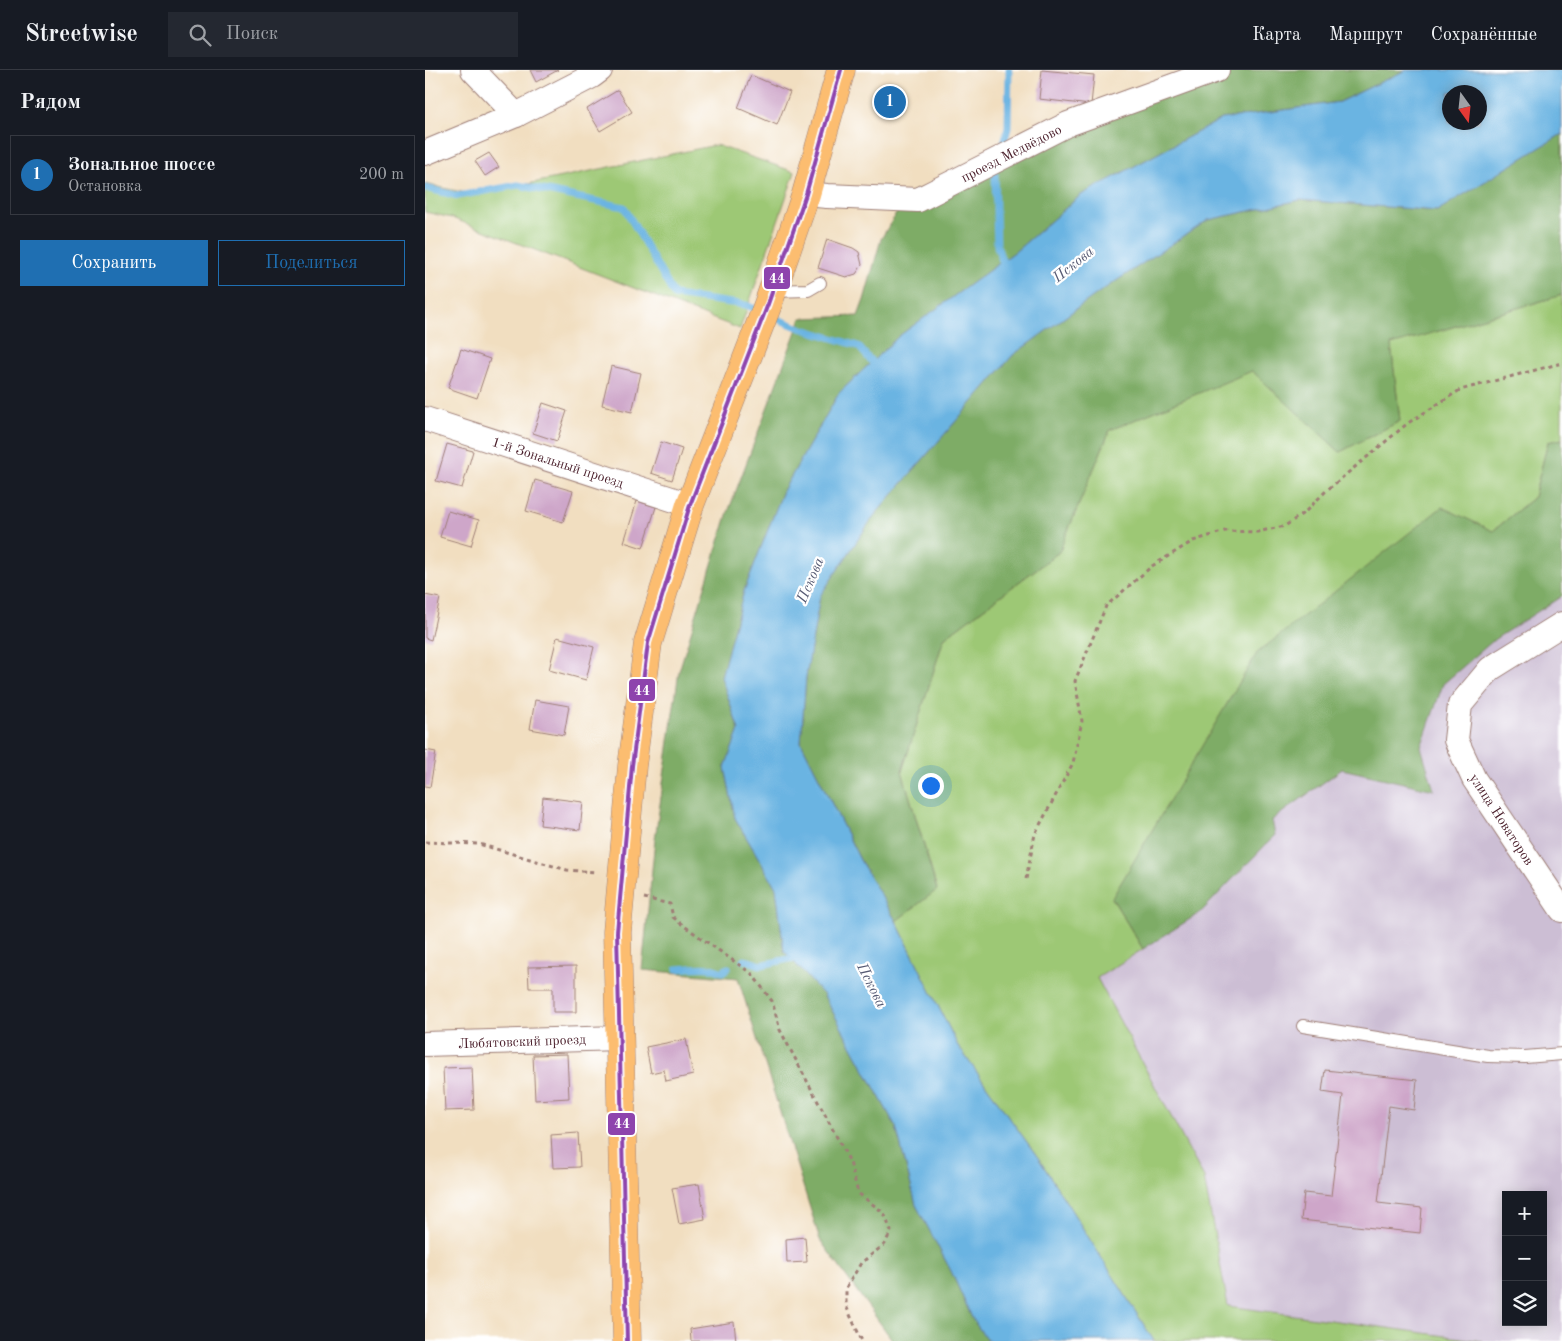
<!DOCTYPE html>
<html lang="ru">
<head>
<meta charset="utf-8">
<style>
  body { margin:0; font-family:"Old Standard TT",serif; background:#242831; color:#f1f3f6 }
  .controls { position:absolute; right:15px; bottom:15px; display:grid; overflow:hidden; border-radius:0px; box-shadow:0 2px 12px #0003 }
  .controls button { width:45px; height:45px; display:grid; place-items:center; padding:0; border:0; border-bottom:1px solid #363941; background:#171b24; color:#f1f3f6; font:25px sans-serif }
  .compass { position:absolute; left:1017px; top:15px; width:45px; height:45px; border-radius:50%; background:#171b24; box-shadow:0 2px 12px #0003; rotate:165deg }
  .you { position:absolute; left:505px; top:715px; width:18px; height:18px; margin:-12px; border:4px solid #fff; border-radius:50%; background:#1a73e8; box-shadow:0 0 0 8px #1a73e833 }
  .badge { display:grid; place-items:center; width:32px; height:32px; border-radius:50%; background:#1f6fb2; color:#fff; font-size:16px; font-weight:700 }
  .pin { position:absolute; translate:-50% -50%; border:2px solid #fff; box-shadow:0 1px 5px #0006 }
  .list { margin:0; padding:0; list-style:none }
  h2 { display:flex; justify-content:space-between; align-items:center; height:65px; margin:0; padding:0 20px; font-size:21px }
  h2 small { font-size:16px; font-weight:400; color:#9ea1a6 }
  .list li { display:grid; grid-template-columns:32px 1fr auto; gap:15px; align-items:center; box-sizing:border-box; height:80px; margin:0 10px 10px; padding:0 10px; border:1px solid #363941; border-radius:0px }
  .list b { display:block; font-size:19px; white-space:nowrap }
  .list p { margin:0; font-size:16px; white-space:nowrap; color:#9ea1a6 }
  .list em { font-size:16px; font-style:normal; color:#9ea1a6 }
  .actions { display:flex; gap:10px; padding:15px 20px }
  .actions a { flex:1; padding:11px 0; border:1px solid #1f6fb2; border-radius:0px; text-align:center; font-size:18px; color:#1f6fb2 }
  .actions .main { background:#1f6fb2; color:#fff }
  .icon { flex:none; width:28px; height:28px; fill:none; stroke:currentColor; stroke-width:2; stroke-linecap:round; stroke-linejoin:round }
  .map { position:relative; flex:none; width:1137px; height:1271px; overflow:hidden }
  header { display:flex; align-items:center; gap:30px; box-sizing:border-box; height:70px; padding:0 25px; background:#171b24; border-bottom:1px solid #363941 }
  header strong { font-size:24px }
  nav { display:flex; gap:28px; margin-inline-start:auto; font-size:18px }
  .search { width:350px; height:45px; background:#242831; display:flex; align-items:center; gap:12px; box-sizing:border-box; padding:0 18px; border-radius:0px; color:#9ea1a6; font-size:19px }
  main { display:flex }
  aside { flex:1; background:#171b24 }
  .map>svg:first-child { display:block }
  .industrial { fill:#ccbed4; fill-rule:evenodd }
  .green { fill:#9dc875; stroke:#747450 }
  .forest { fill:#7eac66; stroke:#646648 }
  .water { fill:#6ab4e2; stroke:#5a6a86; fill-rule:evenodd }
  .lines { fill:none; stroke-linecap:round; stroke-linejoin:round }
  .stream { stroke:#6ab4e2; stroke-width:7 }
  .building { fill:#cea6c9 }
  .service-casing { stroke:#9e7e76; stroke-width:14 }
  .minor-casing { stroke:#9e7e76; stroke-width:26 }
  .primary-casing { stroke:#9e7e76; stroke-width:29 }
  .path { stroke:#9e7e76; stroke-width:3; stroke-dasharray:4 4; stroke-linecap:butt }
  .service { stroke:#fff; stroke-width:12 }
  .minor { stroke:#fff; stroke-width:24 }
  .primary { stroke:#fcbd6f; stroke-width:28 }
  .bus-1-casing { stroke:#fff; stroke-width:8 }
  .bus-1 { stroke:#8e44ad; stroke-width:4 }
  .labels { text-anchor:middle; stroke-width:4.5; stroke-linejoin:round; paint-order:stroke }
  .street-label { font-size:14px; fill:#4a1f2b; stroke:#fff }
  .water-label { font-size:15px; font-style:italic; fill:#575b74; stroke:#fff }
  .line-badge { stroke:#fff; stroke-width:2 }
  .badge-label { font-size:14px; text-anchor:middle; font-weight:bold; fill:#fff }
</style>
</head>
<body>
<header>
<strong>Streetwise</strong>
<div class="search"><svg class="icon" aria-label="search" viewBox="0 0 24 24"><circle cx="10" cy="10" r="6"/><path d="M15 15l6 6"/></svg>Поиск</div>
<nav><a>Карта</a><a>Маршрут</a><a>Сохранённые</a></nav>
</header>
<main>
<aside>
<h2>Рядом<small></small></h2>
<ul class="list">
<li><span class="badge">1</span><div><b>Зональное шоссе</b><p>Остановка</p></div><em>200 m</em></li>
</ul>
<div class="actions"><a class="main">Сохранить</a><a>Поделиться</a></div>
</aside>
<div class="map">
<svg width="1137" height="1271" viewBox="0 0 1137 1271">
  <rect width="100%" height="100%" fill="#fff"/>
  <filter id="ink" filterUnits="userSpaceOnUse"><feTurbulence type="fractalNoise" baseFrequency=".02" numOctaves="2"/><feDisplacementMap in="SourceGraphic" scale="10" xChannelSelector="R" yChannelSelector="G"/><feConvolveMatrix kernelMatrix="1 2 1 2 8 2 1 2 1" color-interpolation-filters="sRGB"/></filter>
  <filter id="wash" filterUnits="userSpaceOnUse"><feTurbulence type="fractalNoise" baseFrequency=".0096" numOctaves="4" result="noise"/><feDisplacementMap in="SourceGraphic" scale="20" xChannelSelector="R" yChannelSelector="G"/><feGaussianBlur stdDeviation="1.12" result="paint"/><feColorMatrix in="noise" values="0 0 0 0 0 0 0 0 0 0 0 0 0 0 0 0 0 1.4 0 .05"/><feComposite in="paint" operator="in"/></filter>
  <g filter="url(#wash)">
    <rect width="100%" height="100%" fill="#f1dec0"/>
    <path class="industrial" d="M 1137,526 L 1137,1271 L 1057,1271 L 803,1237 L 779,1108 L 671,908 L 776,842 L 847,750 L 917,699 L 1009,720 L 996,677 L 1018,614 L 1070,569 ZM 1081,1125 L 1118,1125 L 1118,1252 L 1081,1252 Z"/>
    <g class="green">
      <polygon points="291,75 370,102 315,259 27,148 0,142 0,114 50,125"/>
      <polygon points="1137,225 1137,369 1123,372 1109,427 1068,461 687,828 718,879 672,908 779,1108 803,1236 1057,1271 729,1271 614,1089 533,976 471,851 512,819 477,701 519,568 634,482 685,360 828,300 915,382 975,351 966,275"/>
    </g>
    <g class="forest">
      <polygon points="807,0 981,0 914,32 797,49 656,125 591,181 474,266 414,323 358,421 319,521 296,607 314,660 300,697 310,748 351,818 359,881 398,924 471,1057 491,1135 526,1201 548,1250 563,1271 468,1271 395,1170 313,908 217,900 230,769 254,601 303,442 376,248 433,246 439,230 456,169 483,124 647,59"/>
      <polygon points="1137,64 1137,225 966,275 975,351 915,382 827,301 685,360 634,482 519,568 477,701 512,820 471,851 435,790 376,672 381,607 395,526 448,447 588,285 673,223 783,150 875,130 1012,141"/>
      <polygon points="1137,369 1137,526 1070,569 1018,614 996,677 1009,720 917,699 847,750 850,765 776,842 718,879 687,828 832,583 1017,437 1068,461 1109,427 1123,372"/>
    </g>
    <path class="water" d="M 981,0 L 1137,0 L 1137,64 L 1012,141 L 875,130 L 783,150 L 673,223 L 588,285 L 448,447 L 395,526 L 381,607 L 376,672 L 435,790 L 471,851 L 533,976 L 614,1089 L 729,1271 L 563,1271 L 548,1250 L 526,1201 L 491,1135 L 471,1057 L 398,924 L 359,881 L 351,818 L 310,748 L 300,697 L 314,660 L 296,607 L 319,521 L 358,421 L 414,323 L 474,266 L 591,181 L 656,125 L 797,49 L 914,32 ZM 1024,22 L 1054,22 L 1054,52 L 1024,52 Z"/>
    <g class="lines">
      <g class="stream">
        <polyline points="578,76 583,58 584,0"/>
        <polyline points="570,103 572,176 580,199"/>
        <polyline points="0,118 33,126 93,115 199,137 249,225 321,235 335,241"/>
        <polyline points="345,246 375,258 433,276 453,299"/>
        <path d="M 318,890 C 326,890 329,894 336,895 L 373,887"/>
        <path d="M 252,899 C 267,898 284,895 297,902 L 303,898"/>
      </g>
    </g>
    <g id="blocks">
      <g class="building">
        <polygon points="105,0 133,0 111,12"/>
        <polygon points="617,0 669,5 666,35 614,29"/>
        <polygon points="326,5 365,22 352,55 313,38"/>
        <polygon points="193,20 207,42 175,61 162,39"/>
        <polygon points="64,83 74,97 60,106 50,91"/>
        <polygon points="402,169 428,178 434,182 437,195 431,204 421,207 393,198"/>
        <polygon points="36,279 65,289 52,328 23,318"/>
        <polygon points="186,296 216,303 207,342 177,335"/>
        <polygon points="118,333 142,341 132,371 108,363"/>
        <polygon points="236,372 257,379 247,410 226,403"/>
        <polygon points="22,374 48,381 37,418 11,411"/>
        <polygon points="110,410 148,421 138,452 101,441"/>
        <polygon points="212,431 231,437 218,478 199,472"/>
        <polygon points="23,441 54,450 46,476 15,467"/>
        <polygon points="0,525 15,528 6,570 0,568"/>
        <polygon points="132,567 169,577 161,610 124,600"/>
        <polygon points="110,630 144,636 139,665 105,659"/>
        <polygon points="0,680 11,682 5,717 0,716"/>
        <polygon points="118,727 158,732 155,760 115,755"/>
        <polygon points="151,896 151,942 128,942 128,918 104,918 103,897"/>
        <polygon points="261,969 268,1005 241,1011 239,1000 226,1003 221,977"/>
        <polygon points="142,984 144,1028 110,1030 108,985"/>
        <polygon points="47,997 49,1040 20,1041 18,998"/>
        <polygon points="900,1000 992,1010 989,1040 964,1036 953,1133 997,1138 995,1163 876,1150 879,1123 906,1126 918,1025 897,1022"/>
        <polygon points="153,1063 155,1097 128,1098 126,1065"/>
        <polygon points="274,1114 280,1149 254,1154 247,1118"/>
        <polygon points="380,1167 382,1192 362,1193 361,1169"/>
        <polygon points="309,1252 311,1271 266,1271 265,1259"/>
      </g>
    </g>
  </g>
  <g filter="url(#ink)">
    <use href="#blocks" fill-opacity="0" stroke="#9e7e76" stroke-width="1"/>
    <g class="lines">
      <defs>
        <g id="service">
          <polyline points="347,221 383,220 395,213"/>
          <polyline points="878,956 1063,986 1100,987 1137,984"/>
        </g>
        <g id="minor">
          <polyline points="48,0 91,45"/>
          <polyline points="0,83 91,45 167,6 175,0"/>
          <polyline points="381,124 402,126 493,130 643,54 792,0"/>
          <polyline points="0,349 265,435"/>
          <polyline points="1137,554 1065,599 1035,635 1031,670 1049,709 1137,840"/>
          <polyline points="0,974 194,968"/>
        </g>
        <polyline id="primary" points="202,1271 192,862 207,696 223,573 265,435 343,234 381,124 416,0"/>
      </defs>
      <use href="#service" class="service-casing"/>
      <use href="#minor" class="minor-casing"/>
      <use href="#primary" class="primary-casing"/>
      <g class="path">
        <polyline points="0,772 54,774 142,800 172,802"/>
        <polyline points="601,809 610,764 648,693 657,651 650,611 681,536 727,496 768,471 800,461 832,462 860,456 880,442 901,421 983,353 1035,320 1137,293"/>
        <polyline points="219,828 245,834 248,847 255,853 327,904 347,931 355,960 425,1092 433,1123 459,1143 466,1161 460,1174 436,1193 421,1218 421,1236 437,1271"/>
      </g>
      <use href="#service" class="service"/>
      <use href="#minor" class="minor"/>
      <use href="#primary" class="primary"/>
      <defs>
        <polyline id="bus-1" points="202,1271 192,862 207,696 223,573 265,435 343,234 381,124 416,0"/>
      </defs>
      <use href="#bus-1" class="bus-1-casing"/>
      <use href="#bus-1" class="bus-1"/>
    </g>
  </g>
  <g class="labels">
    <g class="street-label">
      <text transform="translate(586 83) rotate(-27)" y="5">проезд Медвёдово</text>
      <text transform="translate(133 392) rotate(18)" y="5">1-й Зональный проезд</text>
      <text transform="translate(1077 749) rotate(57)" y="5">улица Новаторов</text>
      <text transform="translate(97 971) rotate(-2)" y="5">Любятовский проезд</text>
    </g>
    <g class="water-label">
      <text transform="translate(648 194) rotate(-39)" y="5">Пскова</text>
      <text transform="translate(385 510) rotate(-67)" y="5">Пскова</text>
      <text transform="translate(447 915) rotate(63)" y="5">Пскова</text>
    </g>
  </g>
  <g class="line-badge">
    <rect x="338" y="196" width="28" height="24" rx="5" fill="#8e44ad"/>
    <rect x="203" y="608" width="28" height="24" rx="5" fill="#8e44ad"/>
    <rect x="182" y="1042" width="29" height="24" rx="5" fill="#8e44ad"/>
  </g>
  <g class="badge-label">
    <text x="352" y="213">44</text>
    <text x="217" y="625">44</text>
    <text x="197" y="1058">44</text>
  </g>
</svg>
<div class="controls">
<button>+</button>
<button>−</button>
<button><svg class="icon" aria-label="layers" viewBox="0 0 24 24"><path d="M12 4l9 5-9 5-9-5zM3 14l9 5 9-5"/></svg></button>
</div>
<svg class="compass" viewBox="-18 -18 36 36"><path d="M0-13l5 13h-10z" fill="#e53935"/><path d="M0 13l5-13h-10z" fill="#9ea1a6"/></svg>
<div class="you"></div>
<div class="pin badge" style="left:465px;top:32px">1</div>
</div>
</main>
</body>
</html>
